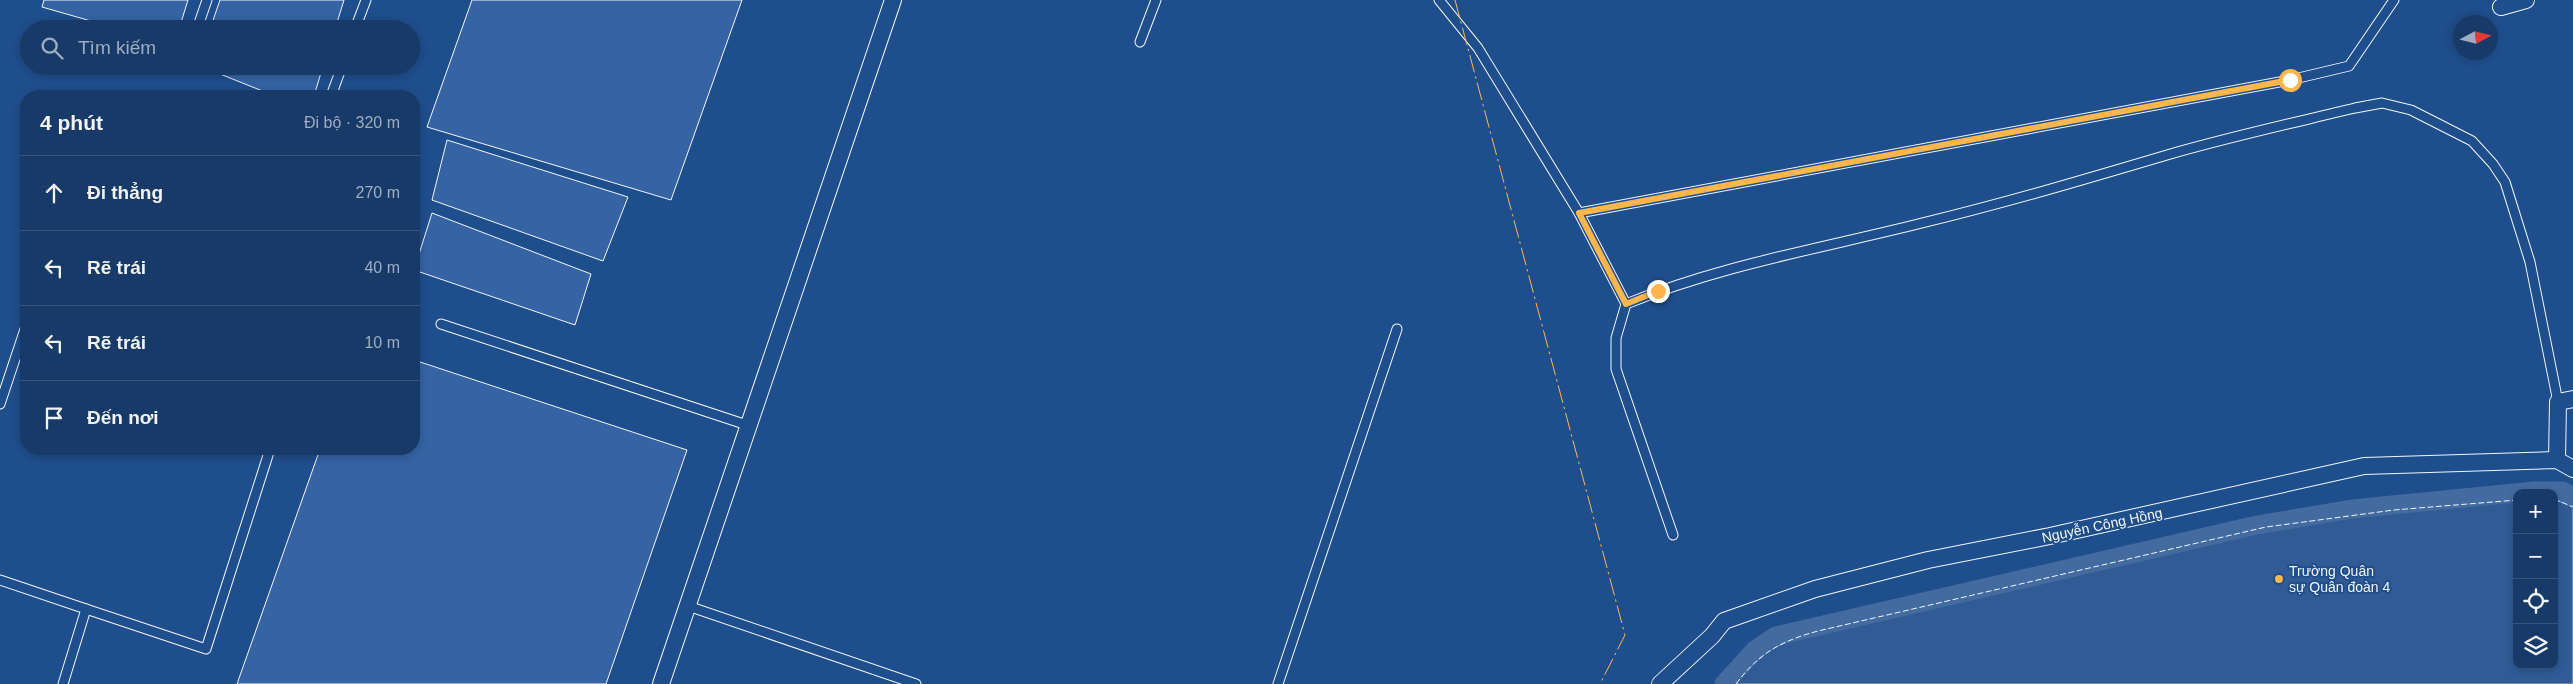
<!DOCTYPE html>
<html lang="vi">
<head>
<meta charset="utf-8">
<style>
  body { margin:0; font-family:Helvetica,sans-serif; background:#20416f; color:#f1f3f6 }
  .controls { position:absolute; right:15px; bottom:15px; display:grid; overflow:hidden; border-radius:10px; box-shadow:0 2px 8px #0003 }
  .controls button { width:45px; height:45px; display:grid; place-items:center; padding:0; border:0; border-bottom:1px solid #36547d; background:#173a69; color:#f1f3f6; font:25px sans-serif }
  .compass { position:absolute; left:2453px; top:15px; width:45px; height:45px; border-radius:50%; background:#173a69; box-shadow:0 2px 8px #0003; rotate:83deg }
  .stop { position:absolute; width:15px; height:15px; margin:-11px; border:4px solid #ffb74d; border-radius:50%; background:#fff }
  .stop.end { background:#ffb74d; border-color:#fff; box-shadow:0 1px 5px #0008 }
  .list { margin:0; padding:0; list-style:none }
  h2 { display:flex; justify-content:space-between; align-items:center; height:65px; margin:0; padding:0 20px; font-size:21px }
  h2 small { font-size:16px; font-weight:400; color:#9eadc0 }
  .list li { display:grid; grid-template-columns:32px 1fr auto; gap:15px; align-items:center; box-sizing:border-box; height:75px; padding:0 20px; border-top:1px solid #36547d }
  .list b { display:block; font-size:19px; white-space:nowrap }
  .list em { font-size:16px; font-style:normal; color:#9eadc0 }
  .icon { flex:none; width:28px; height:28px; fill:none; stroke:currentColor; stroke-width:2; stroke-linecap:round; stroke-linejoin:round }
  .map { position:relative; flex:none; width:2573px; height:684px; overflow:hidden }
  .search { position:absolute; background:#173a69; box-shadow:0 2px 8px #0003; left:20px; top:20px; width:400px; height:55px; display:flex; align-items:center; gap:12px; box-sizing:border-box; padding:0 18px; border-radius:28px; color:#9eadc0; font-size:19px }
  .panel { position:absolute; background:#173a69; box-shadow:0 2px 8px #0003; left:20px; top:90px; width:400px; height:365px; border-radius:20px }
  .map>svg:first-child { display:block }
  .built { fill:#305b95; stroke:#a8bbd7 }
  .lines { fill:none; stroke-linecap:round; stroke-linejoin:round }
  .canal { stroke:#446ba0; stroke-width:19 }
  .building { fill:#3563a3; stroke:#f2f6ff }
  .lane-casing { stroke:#f2f6ff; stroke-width:11 }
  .street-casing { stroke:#f2f6ff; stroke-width:18 }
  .lane { stroke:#1f4e8c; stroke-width:9 }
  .street { stroke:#1f4e8c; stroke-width:16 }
  .fence { stroke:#f2f6ff; stroke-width:1; stroke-dasharray:6 2.5; stroke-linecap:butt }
  .power { stroke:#ffb74d; stroke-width:1; stroke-dasharray:18 4 2.5 4; stroke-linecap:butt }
  .route { stroke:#ffb74d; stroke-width:6 }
  .poi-dot { fill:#ffb74d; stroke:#1f4e8c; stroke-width:2 }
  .labels { text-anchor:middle; stroke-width:4; stroke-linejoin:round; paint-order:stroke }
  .street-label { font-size:14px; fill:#f2f6ff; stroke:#1f4e8c }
  .poi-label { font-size:14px; fill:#f2f6ff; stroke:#1f4e8c; text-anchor:start }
</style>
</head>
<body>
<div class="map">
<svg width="2573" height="684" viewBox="0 0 2573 684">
  <rect width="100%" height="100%" fill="#1f4e8c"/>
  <polygon class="built" points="2554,499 2573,507 2573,684 1736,684 1744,673 1772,648 1818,631 2266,527 2394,510 2517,500 2517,665 2554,665"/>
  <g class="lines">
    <polyline class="canal" points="1724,684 1755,650 1776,636 2257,525 2352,509 2535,491 2563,491 2573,498"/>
  </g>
  <g class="building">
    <polygon points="44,0 188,0 179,29 119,29 42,7"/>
    <polygon points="220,0 344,0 335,29 210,29"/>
    <polygon points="472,0 742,0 671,200 427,127"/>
    <polygon points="200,66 323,66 314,96 275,96"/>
    <polygon points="447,140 628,197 603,261 432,200"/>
    <polygon points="432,213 591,274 575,325 414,270"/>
    <polygon points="414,360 687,450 606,684 237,684 320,449 414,449"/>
  </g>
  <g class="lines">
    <defs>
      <g id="lane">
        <polyline points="1439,0 1478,48 1579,213 1626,304"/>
        <polyline points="197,29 207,0"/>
        <polyline points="355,29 366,0"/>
        <polyline points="1140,42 1156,0"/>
        <polyline points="331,96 342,66"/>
        <polyline points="1579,213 2290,80 2349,66 2394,0"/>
        <polyline points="441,324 750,426"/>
        <polyline points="0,404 26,326"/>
        <path d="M 1673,535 L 1616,369 L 1616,338 L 1626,304 C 1721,265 1823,248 1922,223 C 2005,203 2086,179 2167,155 C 2229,137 2293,123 2355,108 L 2382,103 L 2411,110 L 2472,141 L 2493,164 L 2505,182 L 2530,262 L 2558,402"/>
        <polyline points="0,580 86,609"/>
        <polyline points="688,606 916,684"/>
        <polyline points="63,684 86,609 206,649 270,449"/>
        <polyline points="1278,684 1397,329"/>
      </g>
      <g id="street">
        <polyline points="2501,7 2526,0"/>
        <polyline points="2557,460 2558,402 2573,399"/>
        <polyline points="661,684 893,0"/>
        <polyline points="1660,684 1712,636 1724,621 1815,589 1928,560 2050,536 2364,466 2557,460 2573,469"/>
      </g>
    </defs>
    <use href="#lane" class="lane-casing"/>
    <use href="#street" class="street-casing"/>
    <use href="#lane" class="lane"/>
    <use href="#street" class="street"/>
    <g class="fence">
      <polyline points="2554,499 2573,507"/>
      <path d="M 1736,684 C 1759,653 1781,641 1818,631 L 2266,527 L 2394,510 L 2517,500"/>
    </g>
    <polyline class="power" points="1455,0 1625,635 1600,684"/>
  </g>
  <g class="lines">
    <polyline class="route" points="1658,291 1626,304 1579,213 2290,80"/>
  </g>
  <circle class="poi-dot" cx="2279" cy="579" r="5"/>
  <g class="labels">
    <g class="street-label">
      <text transform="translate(2102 525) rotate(-12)" y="5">Nguyễn Công Hồng</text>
    </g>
    <g class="poi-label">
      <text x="2289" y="576">Trường Quân<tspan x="2289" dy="16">sự Quân đoàn 4</tspan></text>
    </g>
  </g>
</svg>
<div class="controls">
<button>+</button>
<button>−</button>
<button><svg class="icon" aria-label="locate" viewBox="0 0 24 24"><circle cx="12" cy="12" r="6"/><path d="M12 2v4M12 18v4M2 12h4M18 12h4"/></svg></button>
<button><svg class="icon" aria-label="layers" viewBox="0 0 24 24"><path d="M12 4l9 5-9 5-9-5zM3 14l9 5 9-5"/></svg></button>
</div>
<svg class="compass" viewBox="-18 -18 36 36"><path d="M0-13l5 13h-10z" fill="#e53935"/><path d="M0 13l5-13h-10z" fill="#9eadc0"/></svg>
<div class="stop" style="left:2290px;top:80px"></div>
<div class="stop end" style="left:1658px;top:291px"></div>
<div class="search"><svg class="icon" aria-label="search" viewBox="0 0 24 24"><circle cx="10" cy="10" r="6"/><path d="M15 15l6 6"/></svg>Tìm kiếm</div>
<section class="panel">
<h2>4 phút<small>Đi bộ · 320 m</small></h2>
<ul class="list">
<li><svg class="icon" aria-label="ahead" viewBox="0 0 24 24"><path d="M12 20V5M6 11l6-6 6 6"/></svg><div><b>Đi thẳng</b></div><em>270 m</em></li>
<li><svg class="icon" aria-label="left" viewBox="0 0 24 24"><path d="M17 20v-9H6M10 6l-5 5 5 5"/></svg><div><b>Rẽ trái</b></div><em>40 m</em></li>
<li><svg class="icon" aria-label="left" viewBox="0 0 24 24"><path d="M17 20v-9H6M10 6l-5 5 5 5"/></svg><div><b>Rẽ trái</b></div><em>10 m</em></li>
<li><svg class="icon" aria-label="arrive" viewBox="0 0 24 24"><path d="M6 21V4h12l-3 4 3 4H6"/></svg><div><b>Đến nơi</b></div></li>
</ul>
</section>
</div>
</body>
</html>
